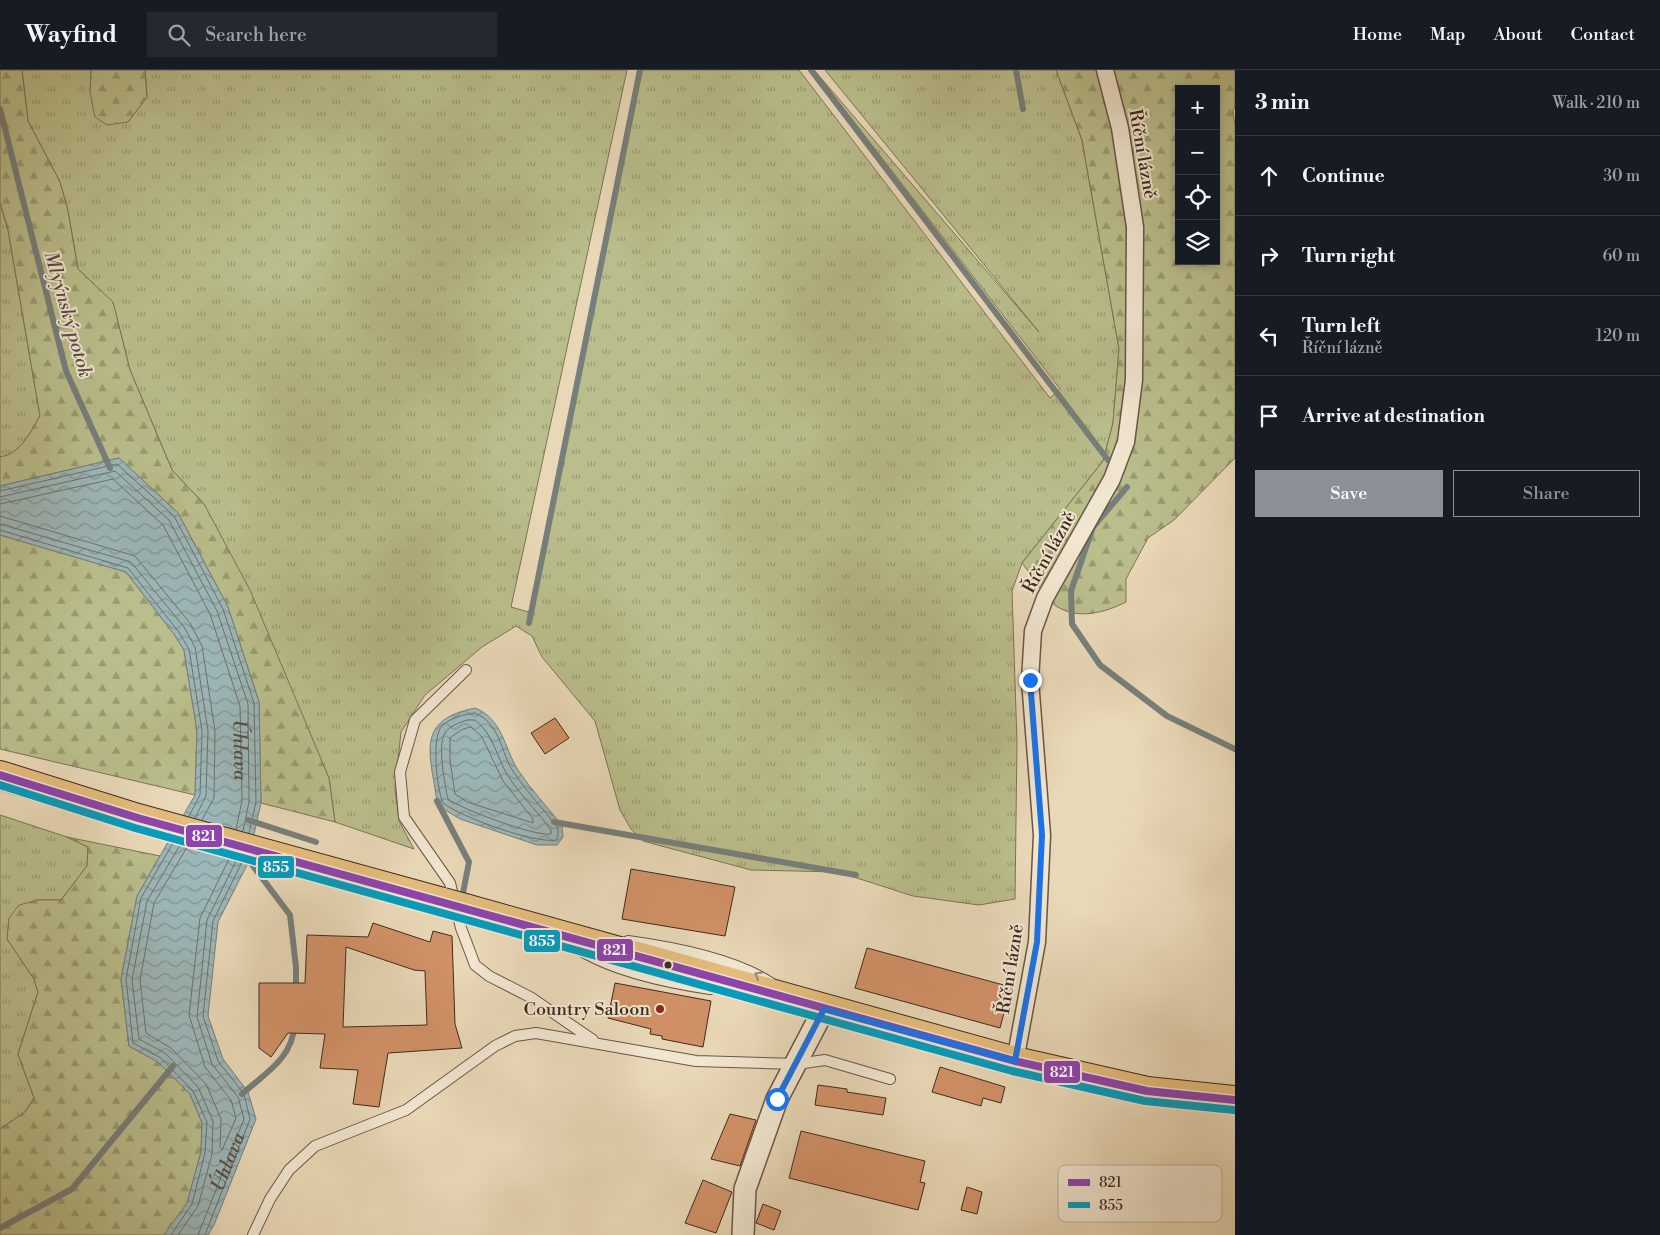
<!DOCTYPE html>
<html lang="en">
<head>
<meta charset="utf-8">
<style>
  body { margin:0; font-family:"Libre Bodoni",serif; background:#242831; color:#f1f3f6 }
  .controls { position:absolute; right:15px; top:15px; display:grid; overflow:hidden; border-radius:0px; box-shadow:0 2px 8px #0003 }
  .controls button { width:45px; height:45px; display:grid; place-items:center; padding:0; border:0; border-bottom:1px solid #363941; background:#171b24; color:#f1f3f6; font:25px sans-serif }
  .stop { position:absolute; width:15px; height:15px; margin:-11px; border:4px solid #1a73e8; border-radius:50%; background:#fff }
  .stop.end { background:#1a73e8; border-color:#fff; box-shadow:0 1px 5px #0008 }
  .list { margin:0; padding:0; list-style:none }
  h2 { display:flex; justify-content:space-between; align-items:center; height:65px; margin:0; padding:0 20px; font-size:21px }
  h2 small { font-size:16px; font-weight:400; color:#9ea1a6 }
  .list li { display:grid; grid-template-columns:32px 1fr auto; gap:15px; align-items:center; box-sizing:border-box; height:80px; padding:0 20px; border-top:1px solid #363941 }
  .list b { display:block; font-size:19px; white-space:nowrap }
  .list p { margin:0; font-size:16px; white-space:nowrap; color:#9ea1a6 }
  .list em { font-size:16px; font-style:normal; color:#9ea1a6 }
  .actions { display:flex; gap:10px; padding:15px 20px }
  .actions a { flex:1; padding:11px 0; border:1px solid #8c9099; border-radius:0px; text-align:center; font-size:18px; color:#8c9099 }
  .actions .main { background:#8c9099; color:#fff }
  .icon { flex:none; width:28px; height:28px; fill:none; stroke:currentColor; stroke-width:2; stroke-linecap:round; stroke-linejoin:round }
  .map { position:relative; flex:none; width:1235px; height:1165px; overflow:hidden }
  header { display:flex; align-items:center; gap:30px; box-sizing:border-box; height:70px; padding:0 25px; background:#171b24; border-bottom:1px solid #363941 }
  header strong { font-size:24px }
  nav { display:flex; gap:28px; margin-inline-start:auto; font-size:18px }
  .search { width:350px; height:45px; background:#242831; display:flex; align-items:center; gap:12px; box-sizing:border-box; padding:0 18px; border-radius:0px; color:#9ea1a6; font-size:19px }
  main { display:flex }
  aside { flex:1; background:#171b24 }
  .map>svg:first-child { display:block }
  .grass { fill:url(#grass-tufts); stroke:#7c7456 }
  .forest { fill:url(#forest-firs); stroke:#7c7456; fill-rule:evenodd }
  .water { fill:url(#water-waves); stroke:#777f7c }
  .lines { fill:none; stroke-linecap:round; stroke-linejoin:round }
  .shore { stroke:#6e706c; stroke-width:1 }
  .stream { stroke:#777f7c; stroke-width:6 }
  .building { fill:#d29167; stroke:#3f2a20; fill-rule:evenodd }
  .service-casing { stroke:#6a5646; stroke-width:12 }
  .pedestrian-casing { stroke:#6a5646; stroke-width:19 }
  .minor-casing { stroke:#6a5646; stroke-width:24 }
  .primary-casing { stroke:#3f2a20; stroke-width:30 }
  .service { stroke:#f1e6d0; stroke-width:10 }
  .pedestrian { stroke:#f1e6d0; stroke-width:16 }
  .minor { stroke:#f1e6d0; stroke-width:21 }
  .primary { stroke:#e4bc7c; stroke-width:28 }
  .primary-bridge-casing { stroke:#3f2a20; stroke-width:30; stroke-linecap:butt }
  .primary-bridge { stroke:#e4bc7c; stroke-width:28 }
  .bus-1-casing { stroke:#f1e6d0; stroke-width:11 }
  .bus-2-casing { stroke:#f1e6d0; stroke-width:11 }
  .bus-1 { stroke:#8e44ad; stroke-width:8 }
  .bus-2 { stroke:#069cbd; stroke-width:8 }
  .oneway { stroke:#988878 }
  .route { stroke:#1a73e8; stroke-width:6 }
  .bus-dot { fill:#3f2a20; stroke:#f1e6d0; stroke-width:2 }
  .poi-dot { fill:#8f2418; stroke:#f1e6d0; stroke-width:2 }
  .labels { text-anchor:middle; stroke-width:4; stroke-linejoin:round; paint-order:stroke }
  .street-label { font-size:18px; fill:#3f2a20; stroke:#f1e6d0 }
  .poi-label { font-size:18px; fill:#3f2a20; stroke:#f1e6d0; text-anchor:end }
  .water-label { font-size:19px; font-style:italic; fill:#564d46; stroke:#f1e6d0 }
  .key { fill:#f1e6d0; stroke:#bcae9b; stroke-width:1 }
  .key-label { font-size:14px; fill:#3f2a20 }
  .line-badge { stroke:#f1e6d0; stroke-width:2 }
  .badge-label { font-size:14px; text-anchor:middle; font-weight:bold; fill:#fff }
</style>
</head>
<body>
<header>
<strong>Wayfind</strong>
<div class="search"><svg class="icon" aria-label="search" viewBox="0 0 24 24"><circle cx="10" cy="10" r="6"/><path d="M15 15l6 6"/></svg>Search here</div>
<nav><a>Home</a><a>Map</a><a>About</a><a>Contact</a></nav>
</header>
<main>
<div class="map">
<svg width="1235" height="1165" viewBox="0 0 1235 1165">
  <defs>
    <pattern id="grass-tufts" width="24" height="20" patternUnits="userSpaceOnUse" patternTransform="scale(1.25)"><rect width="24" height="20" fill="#babe8c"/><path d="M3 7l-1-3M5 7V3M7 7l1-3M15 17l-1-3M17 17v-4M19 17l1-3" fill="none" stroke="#999b72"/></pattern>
    <pattern id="forest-firs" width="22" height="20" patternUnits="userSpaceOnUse" patternTransform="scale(1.25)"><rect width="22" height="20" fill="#babe8c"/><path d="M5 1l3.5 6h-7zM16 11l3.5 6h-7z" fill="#999b72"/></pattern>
    <pattern id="water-waves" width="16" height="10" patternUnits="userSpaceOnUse" patternTransform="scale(1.25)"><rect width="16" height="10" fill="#9cb7b9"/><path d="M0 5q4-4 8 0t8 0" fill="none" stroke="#819596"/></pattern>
  </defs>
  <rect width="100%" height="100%" fill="#e9d8b7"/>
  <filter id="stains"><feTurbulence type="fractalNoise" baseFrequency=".004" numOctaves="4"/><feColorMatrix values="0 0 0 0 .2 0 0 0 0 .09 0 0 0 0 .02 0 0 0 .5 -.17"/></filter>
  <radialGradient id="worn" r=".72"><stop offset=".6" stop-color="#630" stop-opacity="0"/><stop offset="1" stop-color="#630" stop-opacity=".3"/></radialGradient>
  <g class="grass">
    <polygon points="22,0 91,0 90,22 128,52 147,27 145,0 627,0 511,537 532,543 642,0 799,0 1050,328 1060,319 814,0 1039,262 825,0 1056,0 1082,70 1119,279 1113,353 1103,391 1022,493 1012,521 1017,672 1015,829 979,835 913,826 838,802 751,800 643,771 631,759 620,740 595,651 542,587 532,566 516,556 482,577 425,625 401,662 395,718 399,751 414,779 335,752 329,708 215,456 204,434 172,400 130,300 113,233 78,199 68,141 60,112 28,51"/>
    <path d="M 0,132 L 8,160 L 40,346 C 30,363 20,384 0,387 Z"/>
    <polygon points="0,745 67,767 88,777 87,796 61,830 38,830 7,869 34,909 38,922 18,984 34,1028 25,1042 0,1059"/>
  </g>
  <g class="forest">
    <path d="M 0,0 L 22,0 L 28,51 L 60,112 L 68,141 L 78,199 L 113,232 L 130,300 L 172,400 L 204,434 L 250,520 L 329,708 L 335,752 L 261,733 L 259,632 L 228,537 L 178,443 L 119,388 L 0,416 L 0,387 C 20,384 30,363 40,346 L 8,160 L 0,132 Z"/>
    <polygon points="91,0 145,0 147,27 128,52 107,55 95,47 90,22"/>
    <path d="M 1056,0 L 1235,0 L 1235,36 L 1233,41 L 1235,55 L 1235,388 L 1174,450 L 1148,468 L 1126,509 L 1126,532 C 1104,543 1078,550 1056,536 C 1047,530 1030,503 1022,493 L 1103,391 L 1113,353 L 1119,279 L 1082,70 ZM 1179,19 L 1216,19 L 1216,191 L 1179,191 Z"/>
    <polygon points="0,465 126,502 174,564 184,580 197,661 195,725 0,679"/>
    <polygon points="67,767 160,786 137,826 121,909 129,976 158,992 190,1024 202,1053 201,1082 187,1133 164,1165 0,1165 0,1059 25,1042 34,1028 18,984 38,922 34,909 7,869 9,848 19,835 38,830 61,830 87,796 88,777"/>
  </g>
  <g class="water">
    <polygon points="119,388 178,443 228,537 259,632 261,733 247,795 218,852 208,946 223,989 248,1022 256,1049 214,1155 208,1165 164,1165 187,1133 201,1082 202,1053 190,1024 158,992 129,976 121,909 137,826 195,725 197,661 184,580 174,564 126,502 0,465 0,416"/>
    <path d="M 475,638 C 503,649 504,678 518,700 C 531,720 548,737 562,756 L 563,767 L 557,775 L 537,775 L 460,749 L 440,737 L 437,731 C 430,683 415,650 475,638 Z"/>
  </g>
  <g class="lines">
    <g class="shore">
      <polyline points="0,421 117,394 174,446 223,539 254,633 256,732 249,763"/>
      <polyline points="0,427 115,401 169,450 217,541 248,634 249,732 243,761"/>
      <path id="s1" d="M 0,434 L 113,409 L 163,455 L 210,544 L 240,636 L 242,731 L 236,759"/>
      <polyline points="0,446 135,486 190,553 202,576 215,661 214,728 202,750"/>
      <polyline points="0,454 131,492 184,557 195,577 208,661 206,726 195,748"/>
      <polyline points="0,460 128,498 178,561 189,579 202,661 200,725 189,746"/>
      <path d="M 474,643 C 500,651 501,684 514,703 C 527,722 544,740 558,758 L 558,766 L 556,770 C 535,774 461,747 443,733 C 437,720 431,667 442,656 C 450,648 463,645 474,643 Z"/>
      <path d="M 468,650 L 475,650 C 494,665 496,686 508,706 C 520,725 538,742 551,760 L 551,764 C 536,767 461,739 448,729 C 445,716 437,674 445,663 C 449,656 460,652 468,650 Z"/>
      <polygon points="471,657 482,667 503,711 533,749 533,753 467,732 455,724 450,690 450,668 461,660"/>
      <polyline points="187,777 154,833 140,910 146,963 171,978 206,1014 221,1049 220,1077 222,1080 236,1048 231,1030 205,997 189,945 200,848 229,789"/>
      <polyline points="171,1165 192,1134 205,1083 207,1052 193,1021 161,988 133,973 126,909 141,828 173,773"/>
      <polyline points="178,1165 198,1136 212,1084 213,1051 198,1017 165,983 139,969 132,910 147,831 180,775"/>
      <path id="s2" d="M 198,1165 L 244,1049 L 238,1027 L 212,994 L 197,947 L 207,850 L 236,791"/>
      <polyline points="205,1165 250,1049 244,1024 218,991 203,946 213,851 242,792"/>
    </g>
    <g class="stream">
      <polyline points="811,0 1108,390"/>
      <polyline points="1016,0 1023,39"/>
      <polyline points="0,39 66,301 110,398"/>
      <polyline points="1127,417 1093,457 1071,521 1072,554 1100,595 1167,646 1235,679"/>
      <polyline points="529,553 640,0"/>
      <polyline points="437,731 469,792 462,828"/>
      <polyline points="248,750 316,772"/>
      <polyline points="554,752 856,805"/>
      <polyline points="247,788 290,845 296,897 296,921"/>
      <path d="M 242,1024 C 264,1004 293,988 294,956"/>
      <polyline points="0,1158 72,1119 173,996"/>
    </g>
  </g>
  <g class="building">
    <polygon points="555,648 569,668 545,684 531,663"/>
    <polygon points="631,799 735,817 725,866 622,849"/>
    <path d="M 373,853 L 430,872 L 433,861 L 452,866 L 455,954 L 462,978 L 388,983 L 379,1037 L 353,1034 L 358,1000 L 320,998 L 325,964 L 288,963 L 271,987 L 259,978 L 259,913 L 305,913 L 307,865 L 368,867 ZM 346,877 L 414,900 L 425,901 L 427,955 L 343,957 Z"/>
    <polygon points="867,878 1011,917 1000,958 855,918"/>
    <polygon points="615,913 711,931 703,977 662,969 662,966 650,964 651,959 608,948"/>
    <polygon points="940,997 1005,1017 1001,1033 983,1028 981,1036 932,1022"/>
    <polygon points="818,1015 847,1019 847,1022 886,1028 883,1045 815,1035"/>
    <polygon points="730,1044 756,1050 740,1096 711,1089"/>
    <polygon points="801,1061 925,1091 920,1112 925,1113 918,1140 789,1108"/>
    <polygon points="703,1110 732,1122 716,1163 685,1153"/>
    <polygon points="967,1117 982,1122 977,1144 961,1140"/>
    <polygon points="763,1134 781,1141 774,1160 756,1153"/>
  </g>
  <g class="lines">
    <defs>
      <g id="service">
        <polyline points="466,600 415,650 400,702 404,747 450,813 461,858 475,895 489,906 530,927 593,970"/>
        <path d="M 628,871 C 672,877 733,888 771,913"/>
        <path d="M 583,882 C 618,902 669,913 710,919"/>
        <polyline points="253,1165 270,1129 289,1100 315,1076 406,1040 495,976 515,966 536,963 696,991 797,994 825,990 890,1009"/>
      </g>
      <polyline id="pedestrian" points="1015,991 1037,872 1042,765 1030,610 1033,561 1045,528 1112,409 1126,372 1134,310 1135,157 1120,58 1105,0"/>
      <polyline id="minor" points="743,1165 745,1119 777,1029 824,939"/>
      <g id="primary">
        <polyline points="0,705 138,748 443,832"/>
        <polyline points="465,838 1015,991 1147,1021 1235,1030"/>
      </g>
    </defs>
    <use href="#service" class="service-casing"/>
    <use href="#pedestrian" class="pedestrian-casing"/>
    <use href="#minor" class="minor-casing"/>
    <use href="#primary" class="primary-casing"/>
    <use href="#service" class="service"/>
    <use href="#pedestrian" class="pedestrian"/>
    <use href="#minor" class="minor"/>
    <use href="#primary" class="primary"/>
    <defs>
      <polyline id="primary-bridge" points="443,832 465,838"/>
    </defs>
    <use href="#primary-bridge" class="primary-bridge-casing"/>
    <use href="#primary-bridge" class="primary-bridge"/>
    <defs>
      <polyline id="bus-1" points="0,705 138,748 1015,991 1147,1021 1235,1030"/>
      <polyline id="bus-2" points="0,715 135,758 1012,1001 1145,1031 1234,1040"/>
    </defs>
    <use href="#bus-1" class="bus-1-casing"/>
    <use href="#bus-2" class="bus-2-casing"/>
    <use href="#bus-1" class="bus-1"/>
    <use href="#bus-2" class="bus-2"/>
  </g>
  <defs><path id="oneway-chevron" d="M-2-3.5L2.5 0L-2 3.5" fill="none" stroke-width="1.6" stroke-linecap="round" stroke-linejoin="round" transform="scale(1.25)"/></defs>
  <use class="oneway" href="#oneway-chevron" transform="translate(758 905) rotate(-150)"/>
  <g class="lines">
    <polyline class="route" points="777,1029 824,939 1015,991 1037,872 1042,765 1030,610"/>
  </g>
  <circle class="bus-dot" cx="668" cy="895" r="4.5"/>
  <circle class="poi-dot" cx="660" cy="939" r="5"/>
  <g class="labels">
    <g class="street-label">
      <text transform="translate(1143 84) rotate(80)" y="6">Říční lázně</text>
      <text transform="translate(1049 482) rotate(-61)" y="6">Říční lázně</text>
      <text transform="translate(1010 899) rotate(-81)" y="6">Říční lázně</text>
    </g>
    <g class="poi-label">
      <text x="650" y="945">Country Saloon</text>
    </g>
    <g class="water-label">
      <text transform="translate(69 244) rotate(74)" y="7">Mlyýnský potok</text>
      <text dy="7" stroke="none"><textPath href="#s1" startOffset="425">Úhlava</textPath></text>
      <text dy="7" stroke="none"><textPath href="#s2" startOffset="79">Úhlava</textPath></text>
    </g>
  </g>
  <rect x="1058" y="1095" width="164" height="57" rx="8" class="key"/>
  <rect x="1068" y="1109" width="22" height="7" fill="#8e44ad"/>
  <rect x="1068" y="1132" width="22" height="6" fill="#069cbd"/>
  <g class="key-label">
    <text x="1099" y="1117">821</text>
    <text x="1099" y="1140">855</text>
  </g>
  <g class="line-badge">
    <rect x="185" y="754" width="38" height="24" rx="5" fill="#8e44ad"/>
    <rect x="257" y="785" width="38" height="24" rx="5" fill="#069cbd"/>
    <rect x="523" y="859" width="38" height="24" rx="5" fill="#069cbd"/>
    <rect x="596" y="868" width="38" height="24" rx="5" fill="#8e44ad"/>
    <rect x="1043" y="990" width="38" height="24" rx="5" fill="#8e44ad"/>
  </g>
  <g class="badge-label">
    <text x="204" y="771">821</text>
    <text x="276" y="802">855</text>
    <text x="542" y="876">855</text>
    <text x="615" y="885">821</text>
    <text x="1062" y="1007">821</text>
  </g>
  <rect width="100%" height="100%" filter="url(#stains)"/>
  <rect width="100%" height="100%" fill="url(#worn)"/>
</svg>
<div class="controls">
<button>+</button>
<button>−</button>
<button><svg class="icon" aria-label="locate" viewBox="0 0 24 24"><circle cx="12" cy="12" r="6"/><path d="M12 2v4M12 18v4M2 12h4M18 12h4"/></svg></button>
<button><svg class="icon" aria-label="layers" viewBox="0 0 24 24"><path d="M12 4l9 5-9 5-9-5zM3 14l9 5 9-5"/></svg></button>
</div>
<div class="stop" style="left:777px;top:1029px"></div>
<div class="stop end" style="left:1030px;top:610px"></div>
</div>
<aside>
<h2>3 min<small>Walk · 210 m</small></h2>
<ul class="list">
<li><svg class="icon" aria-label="ahead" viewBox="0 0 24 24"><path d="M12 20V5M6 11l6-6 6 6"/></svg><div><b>Continue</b></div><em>30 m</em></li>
<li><svg class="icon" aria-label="right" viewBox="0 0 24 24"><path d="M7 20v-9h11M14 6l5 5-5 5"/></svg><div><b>Turn right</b></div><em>60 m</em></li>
<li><svg class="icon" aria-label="left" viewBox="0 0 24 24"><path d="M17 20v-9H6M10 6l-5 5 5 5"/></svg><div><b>Turn left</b><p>Říční lázně</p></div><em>120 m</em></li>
<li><svg class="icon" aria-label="arrive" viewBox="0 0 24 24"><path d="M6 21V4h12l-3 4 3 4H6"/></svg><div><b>Arrive at destination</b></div></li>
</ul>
<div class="actions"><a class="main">Save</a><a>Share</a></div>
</aside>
</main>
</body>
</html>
